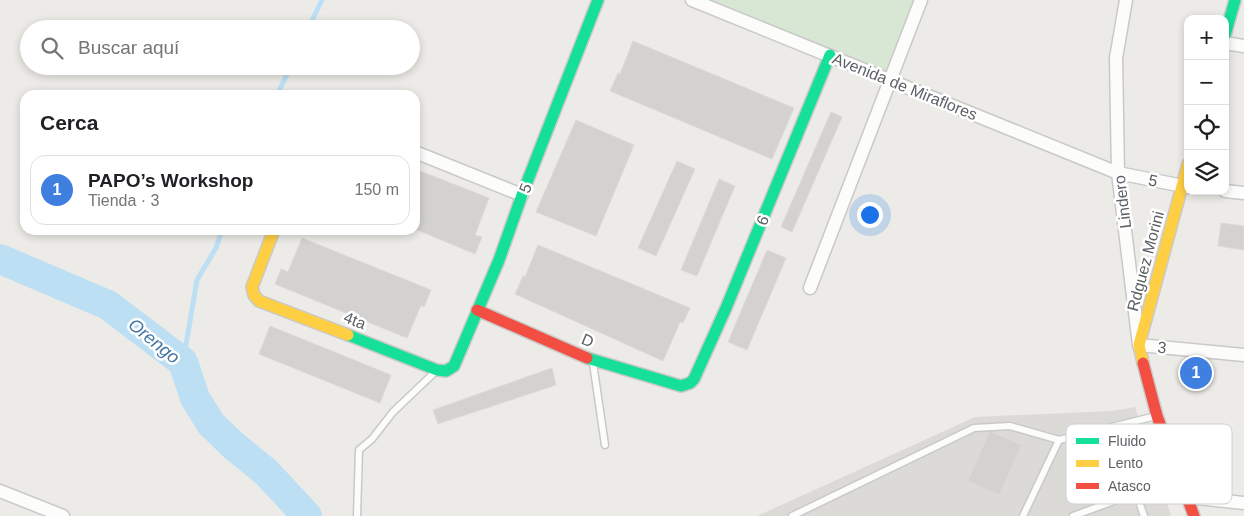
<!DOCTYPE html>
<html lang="es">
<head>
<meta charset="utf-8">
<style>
  body { margin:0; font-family:Arial,sans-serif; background:#f2f2f2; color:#202124 }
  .controls { position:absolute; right:15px; top:15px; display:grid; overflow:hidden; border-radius:10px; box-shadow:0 2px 8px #0003 }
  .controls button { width:45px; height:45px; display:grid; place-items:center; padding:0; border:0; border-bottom:1px solid #e0e0e0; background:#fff; color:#202124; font:25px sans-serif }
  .you { position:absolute; left:869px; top:214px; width:18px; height:18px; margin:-12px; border:4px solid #fff; border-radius:50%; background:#1a73e8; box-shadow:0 0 0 8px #1a73e833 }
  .badge { display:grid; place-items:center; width:32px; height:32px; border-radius:50%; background:#8f9192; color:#fff; font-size:16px; font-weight:700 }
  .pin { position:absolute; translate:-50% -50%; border:2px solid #fff; box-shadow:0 1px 5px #0006 }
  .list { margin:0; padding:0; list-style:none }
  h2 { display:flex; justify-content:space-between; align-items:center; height:65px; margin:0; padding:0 20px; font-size:21px }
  h2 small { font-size:16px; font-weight:400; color:#757577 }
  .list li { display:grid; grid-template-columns:32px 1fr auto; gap:15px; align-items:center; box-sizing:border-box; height:70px; margin:0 10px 10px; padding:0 10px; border:1px solid #e0e0e0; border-radius:15px }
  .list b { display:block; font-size:19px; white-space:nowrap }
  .list p { margin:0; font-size:16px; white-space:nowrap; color:#757577 }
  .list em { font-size:16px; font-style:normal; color:#757577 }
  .icon { flex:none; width:28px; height:28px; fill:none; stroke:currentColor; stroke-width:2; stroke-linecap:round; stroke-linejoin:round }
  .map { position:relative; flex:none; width:1244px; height:516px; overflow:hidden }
  .search { position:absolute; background:#fff; box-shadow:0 2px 8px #0003; left:20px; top:20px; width:400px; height:55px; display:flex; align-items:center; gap:12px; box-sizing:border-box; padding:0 18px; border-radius:28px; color:#757577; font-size:19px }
  .panel { position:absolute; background:#fff; box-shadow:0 2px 8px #0003; left:20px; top:90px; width:400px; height:145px; border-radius:15px }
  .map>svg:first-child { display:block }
  .industrial { fill:#dcdad7 }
  .green { fill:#d7e7d3 }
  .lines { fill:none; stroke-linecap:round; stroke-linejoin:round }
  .stream { stroke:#bddff4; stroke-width:5 }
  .river { stroke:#bddff4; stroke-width:30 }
  .building { fill:#d3d2d0; stroke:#dcdad6 }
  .lane-casing { stroke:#c9c9c9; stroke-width:9 }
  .street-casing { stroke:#c9c9c9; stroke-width:15 }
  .fast-casing { stroke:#c9c9c8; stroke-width:14 }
  .slow-casing { stroke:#c9c9c8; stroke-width:14 }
  .jam-casing { stroke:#c9c9c8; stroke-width:14 }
  .lane { stroke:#fcfcfb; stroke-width:6 }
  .street { stroke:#fcfcfb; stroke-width:12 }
  .fast { stroke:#16e098; stroke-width:11 }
  .slow { stroke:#ffcf43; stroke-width:11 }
  .jam { stroke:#f24e42; stroke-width:11 }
  .labels { text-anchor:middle; stroke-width:5; stroke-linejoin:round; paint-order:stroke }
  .street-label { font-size:16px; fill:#5d6165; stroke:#fff }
  .water-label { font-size:18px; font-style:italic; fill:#4476a3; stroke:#fff }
  .key { fill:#fff; stroke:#ced0d1; stroke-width:1 }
  .key-label { font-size:14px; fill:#5d6165 }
</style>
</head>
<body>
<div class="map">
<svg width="1244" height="516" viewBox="0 0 1244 516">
  <rect width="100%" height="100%" fill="#ecebe7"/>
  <polygon class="industrial" points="1135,407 1171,516 757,516 975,417 1112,411"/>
  <polygon class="green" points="692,0 921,0 890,79"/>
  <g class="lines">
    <g class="stream">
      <polyline points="308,29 322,0"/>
      <polyline points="277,95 291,66"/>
      <polyline points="183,362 197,280 216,248 222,230"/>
    </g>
    <polyline class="river" points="0,259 108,305 183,362 195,398 211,424 234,446 266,472 307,516"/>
  </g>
  <g class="building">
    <polygon points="633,41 794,108 772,159 610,91 618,73 620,74"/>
    <polygon points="831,112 842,117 792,232 781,227"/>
    <polygon points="576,120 634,145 596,236 536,212"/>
    <polygon points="677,161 695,169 656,256 638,248"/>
    <polygon points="415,169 489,198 475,235 482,237 475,254 415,229"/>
    <polygon points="719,179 735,186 697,276 681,270"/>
    <polygon points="1221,223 1244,226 1244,250 1218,246"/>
    <polygon points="302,238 431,290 424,307 421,305 407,338 275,284 281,269 288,272"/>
    <polygon points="538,245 690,308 683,323 680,322 663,361 515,294 523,276 525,277"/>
    <polygon points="767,250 786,258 747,350 728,342"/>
    <polygon points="270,326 391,375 380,403 259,354"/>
    <polygon points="552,368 556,385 438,424 433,410"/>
    <polygon points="989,432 992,432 1022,445 999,495 968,481"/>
  </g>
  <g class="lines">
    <defs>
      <g id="lane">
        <polyline points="593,363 605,445"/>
        <polyline points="1113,427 1144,516"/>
        <polyline points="357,516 359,450 372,439 393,412 436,371"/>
        <polyline points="792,516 974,428 1010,426 1059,440"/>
        <polyline points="1023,516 1059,440 1156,416"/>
        <polyline points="1073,516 1136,493"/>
      </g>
      <g id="street">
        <polyline points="692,0 1118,173 1188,187"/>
        <polyline points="1126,0 1116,58 1118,173 1139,345 1244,355"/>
        <polyline points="1225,43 1244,46"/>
        <polyline points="415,152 522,195"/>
        <polyline points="1225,191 1244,193"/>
        <polyline points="810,288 921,0"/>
        <polyline points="0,491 63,516"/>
        <polyline points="1187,497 1244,503"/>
      </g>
      <g id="fast">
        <polyline points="1225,35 1235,0"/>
        <polyline points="348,335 437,370 446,371 454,366 499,260 522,195 598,0"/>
        <polyline points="587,358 681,386 690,383 694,379 726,308 830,55"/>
      </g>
      <g id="slow">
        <polyline points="274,230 252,287 254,295 259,301 348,335"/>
        <polyline points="1143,363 1139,345 1188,164"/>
      </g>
      <g id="jam">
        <polyline points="477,310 587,358"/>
        <polyline points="1143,363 1157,416 1194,516"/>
      </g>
    </defs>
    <use href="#lane" class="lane-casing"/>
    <use href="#street" class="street-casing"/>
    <use href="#fast" class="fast-casing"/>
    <use href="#slow" class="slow-casing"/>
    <use href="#jam" class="jam-casing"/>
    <use href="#lane" class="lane"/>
    <use href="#street" class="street"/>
    <use href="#fast" class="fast"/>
    <use href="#slow" class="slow"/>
    <use href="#jam" class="jam"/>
  </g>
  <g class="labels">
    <g class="street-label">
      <text transform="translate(905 86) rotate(22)" y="6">Avenida de Miraflores</text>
      <text transform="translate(1153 180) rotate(12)" y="6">5</text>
      <text transform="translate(525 188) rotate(-69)" y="6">5</text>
      <text transform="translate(1122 202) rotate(-97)" y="6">Lindero</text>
      <text transform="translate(762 220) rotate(-68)" y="6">6</text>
      <text transform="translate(1145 261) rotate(-75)" y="6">Rdguez Morini</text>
      <text transform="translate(355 320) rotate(21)" y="6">4ta</text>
      <text transform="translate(588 340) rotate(23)" y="6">D</text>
      <text transform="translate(1162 347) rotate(6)" y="6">3</text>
    </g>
    <g class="water-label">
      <text transform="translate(154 341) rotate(39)" y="6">Orengo</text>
    </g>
  </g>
  <rect x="1066" y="424" width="166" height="80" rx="8" class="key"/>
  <rect x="1076" y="438" width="23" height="6" fill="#16e098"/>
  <rect x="1076" y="460" width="23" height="7" fill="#ffcf43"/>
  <rect x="1076" y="483" width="23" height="6" fill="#f24e42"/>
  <g class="key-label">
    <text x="1108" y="446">Fluido</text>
    <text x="1108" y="468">Lento</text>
    <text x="1108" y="491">Atasco</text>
  </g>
</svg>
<div class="controls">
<button>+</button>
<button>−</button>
<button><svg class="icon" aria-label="locate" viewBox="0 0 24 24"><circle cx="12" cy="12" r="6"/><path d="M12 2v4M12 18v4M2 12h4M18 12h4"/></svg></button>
<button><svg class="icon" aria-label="layers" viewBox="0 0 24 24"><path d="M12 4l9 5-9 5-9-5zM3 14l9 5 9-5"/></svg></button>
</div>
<div class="you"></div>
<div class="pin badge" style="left:1196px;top:373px;background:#3f7fe0">1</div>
<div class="search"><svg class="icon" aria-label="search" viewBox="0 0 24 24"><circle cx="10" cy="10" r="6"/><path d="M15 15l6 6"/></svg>Buscar aquí</div>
<section class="panel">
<h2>Cerca<small></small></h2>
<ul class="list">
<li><span class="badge" style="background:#3f7fe0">1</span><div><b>PAPO’s Workshop</b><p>Tienda · 3</p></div><em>150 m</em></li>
</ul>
</section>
</div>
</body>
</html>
